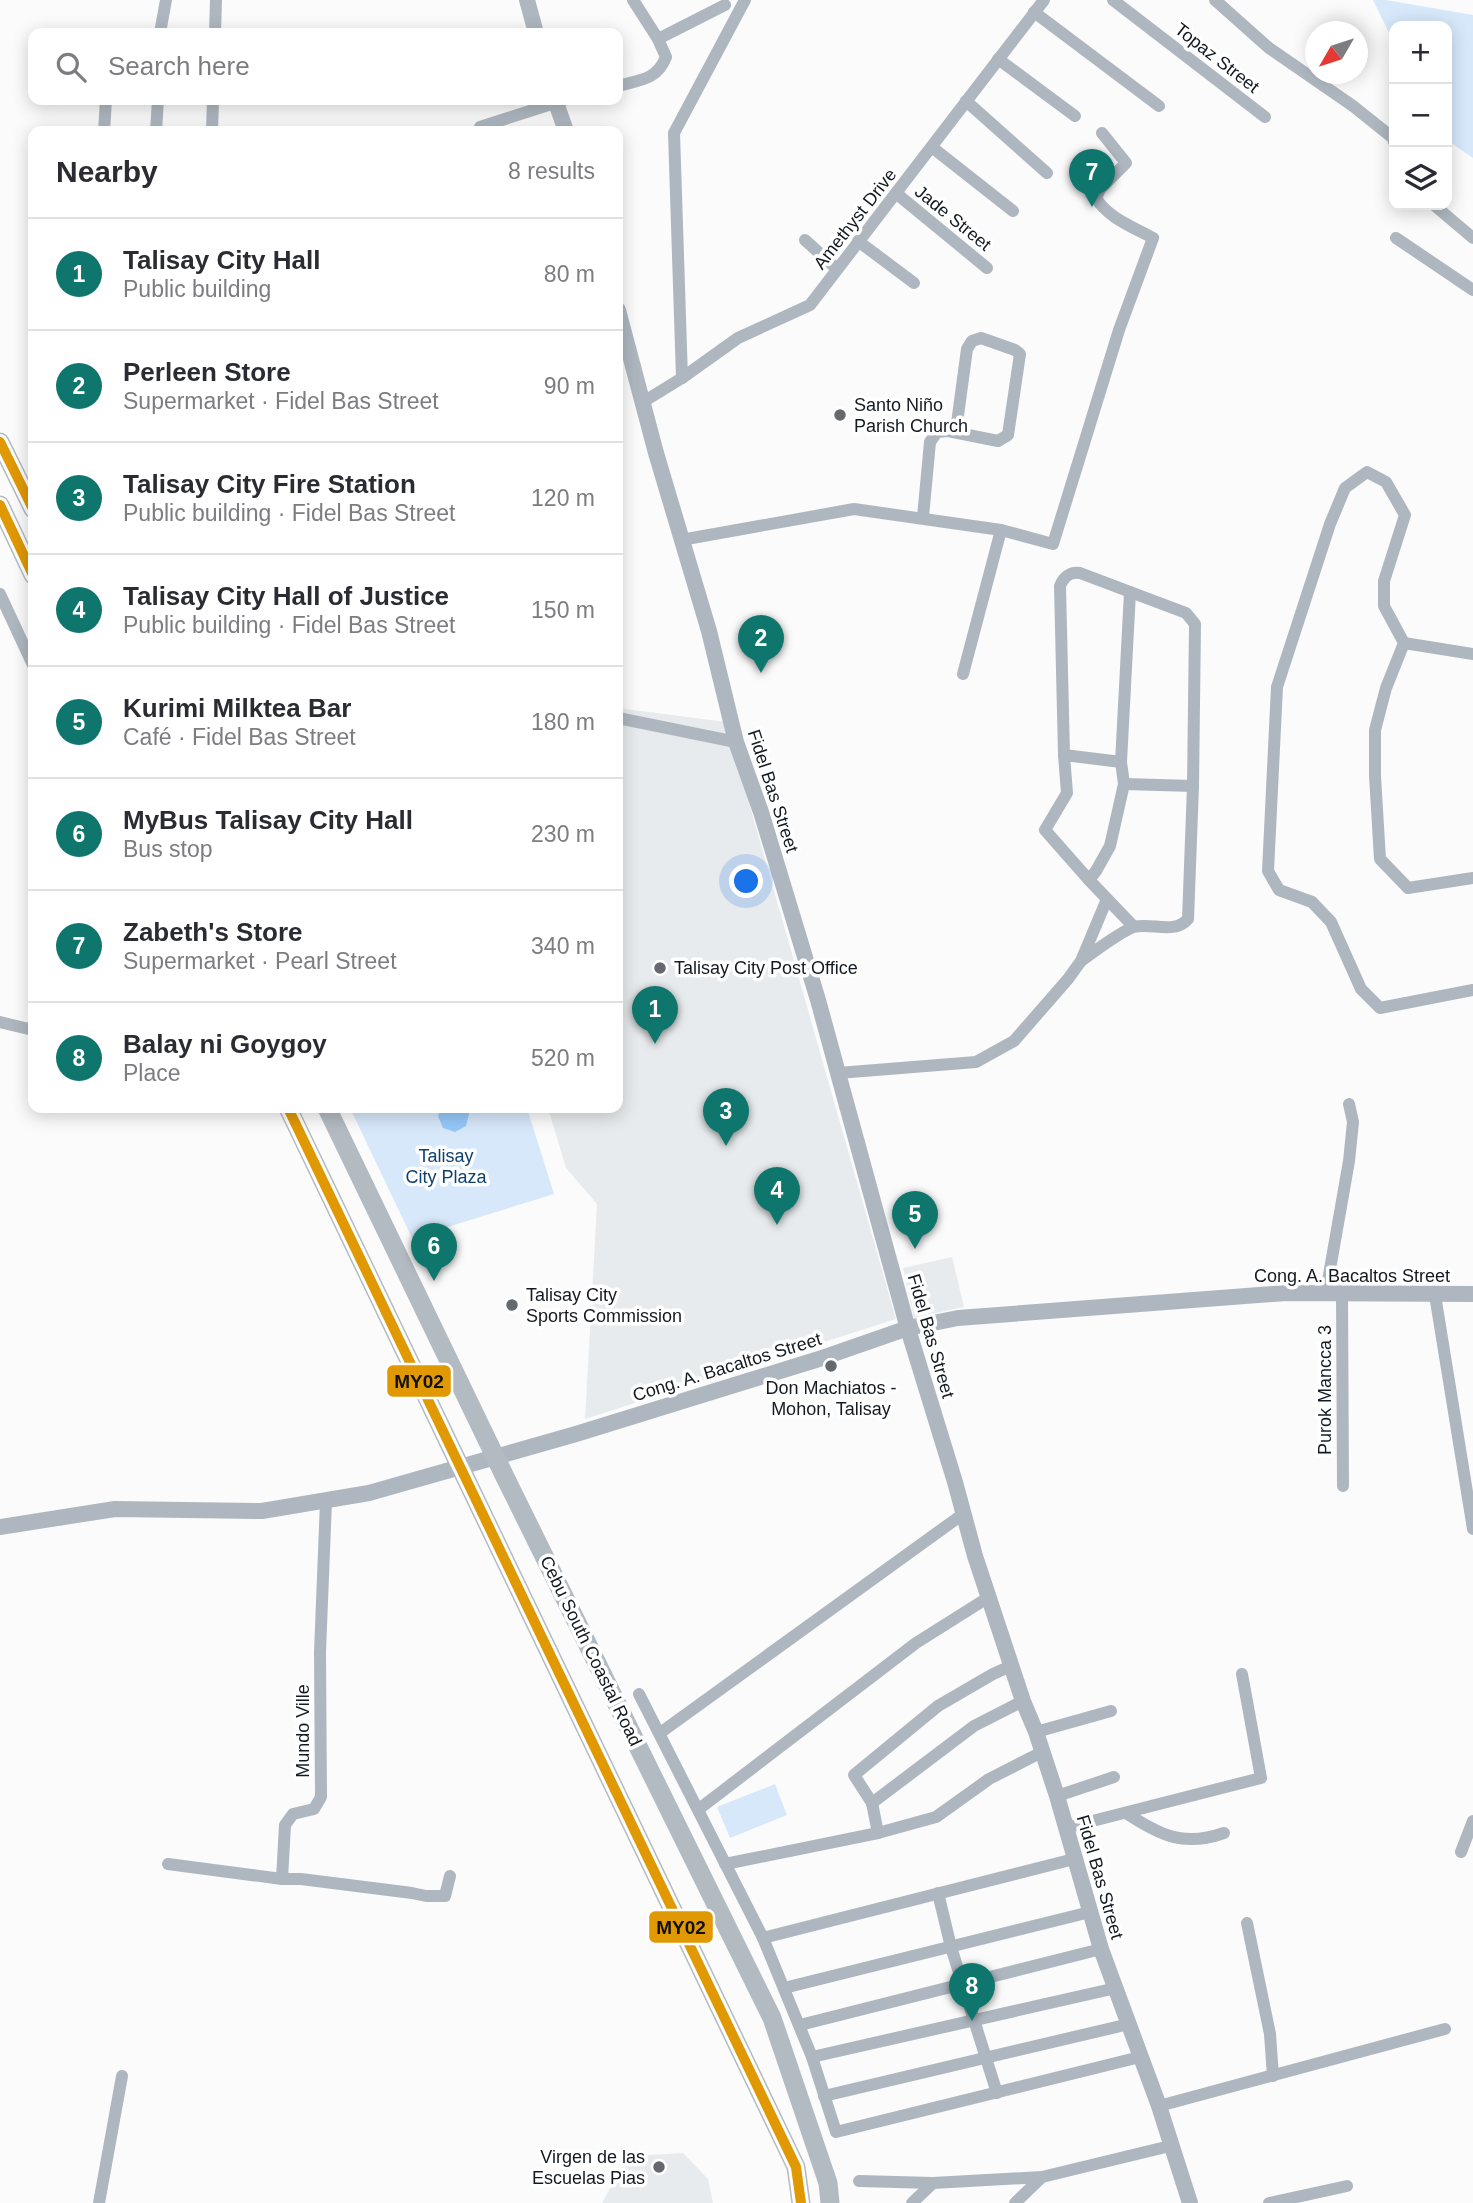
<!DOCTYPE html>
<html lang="en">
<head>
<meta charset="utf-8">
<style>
  body { margin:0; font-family:Arial,sans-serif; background:#f7f7f7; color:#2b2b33 }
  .controls { position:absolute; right:21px; top:21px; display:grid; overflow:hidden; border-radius:14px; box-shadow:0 4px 18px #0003 }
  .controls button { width:63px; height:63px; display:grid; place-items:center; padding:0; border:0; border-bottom:2px solid #e1e1e2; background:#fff; color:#2b2b33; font:35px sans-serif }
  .compass { position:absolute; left:1305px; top:21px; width:63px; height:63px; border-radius:50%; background:#fff; box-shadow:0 4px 18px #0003; rotate:231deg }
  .you { position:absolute; left:747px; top:882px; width:24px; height:24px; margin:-18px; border:5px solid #fff; border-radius:50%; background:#1a73e8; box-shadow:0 0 0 10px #1a73e833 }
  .badge { display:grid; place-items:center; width:46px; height:46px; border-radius:50%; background:#0f766e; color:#fff; font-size:23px; font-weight:700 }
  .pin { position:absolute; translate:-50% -58px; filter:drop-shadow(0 2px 4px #0008) }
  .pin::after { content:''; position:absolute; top:37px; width:24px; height:21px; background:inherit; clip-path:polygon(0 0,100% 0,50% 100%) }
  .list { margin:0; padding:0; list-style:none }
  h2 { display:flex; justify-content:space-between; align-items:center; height:91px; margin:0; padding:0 28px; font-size:30px }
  h2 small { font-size:23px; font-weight:400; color:#7c7c81 }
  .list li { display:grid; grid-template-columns:46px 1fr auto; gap:21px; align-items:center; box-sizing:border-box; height:112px; padding:0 28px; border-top:2px solid #e1e1e2 }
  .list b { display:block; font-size:26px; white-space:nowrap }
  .list p { margin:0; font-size:23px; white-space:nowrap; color:#7c7c81 }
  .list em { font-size:23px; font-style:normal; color:#7c7c81 }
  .icon { flex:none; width:38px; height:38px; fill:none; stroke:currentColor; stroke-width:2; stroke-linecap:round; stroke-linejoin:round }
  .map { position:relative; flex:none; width:1473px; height:2203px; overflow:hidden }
  .search { position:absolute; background:#fff; box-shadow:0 4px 18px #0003; left:28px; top:28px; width:595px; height:77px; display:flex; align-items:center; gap:18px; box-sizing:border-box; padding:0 24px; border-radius:14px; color:#7c7c81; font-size:26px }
  .panel { position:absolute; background:#fff; box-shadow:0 4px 18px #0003; left:28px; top:126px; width:595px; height:987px; border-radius:14px }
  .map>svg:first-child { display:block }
  .built { fill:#e8ebed }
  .green { fill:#d7e8fa }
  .water { fill:#96c8fa }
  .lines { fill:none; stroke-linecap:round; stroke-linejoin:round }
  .minor { stroke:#aeb7c0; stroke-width:12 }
  .tertiary { stroke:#aeb7c0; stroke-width:16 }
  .trunk { stroke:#b3bbc2; stroke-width:19 }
  .bus-1-casing { stroke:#fff; stroke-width:16 }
  .bus-1 { stroke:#e09803; stroke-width:10 }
  .poi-dot { fill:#65696d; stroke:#fff; stroke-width:2.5 }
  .labels { text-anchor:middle; stroke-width:7; stroke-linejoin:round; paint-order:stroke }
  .street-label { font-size:18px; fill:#141a21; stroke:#fff }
  .poi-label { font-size:18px; fill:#141a21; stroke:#fff; text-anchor:start }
  .park-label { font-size:18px; fill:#0e416e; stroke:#fff }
  .line-badge { stroke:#fff; stroke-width:2.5 }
  .pale-badge-label { font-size:19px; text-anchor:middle; font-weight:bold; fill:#111 }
</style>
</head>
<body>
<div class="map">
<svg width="1473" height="2203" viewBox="0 0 1473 2203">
  <rect width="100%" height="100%" fill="#fbfbfb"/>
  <g class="built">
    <polygon points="618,708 726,722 896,1319 585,1419 597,1204 566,1168 548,1108 618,1108"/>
    <polygon points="952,1257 964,1307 914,1318 903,1268"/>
    <polygon points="683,2153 708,2179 713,2203 602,2203 628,2156"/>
  </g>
  <g class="green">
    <polygon points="1373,0 1386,0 1473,15 1473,158 1447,140 1447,26 1394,26 1394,43"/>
    <polygon points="350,1108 527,1108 554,1194 412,1238"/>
    <polygon points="775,1784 787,1815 730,1838 717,1807"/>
  </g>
  <polygon class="water" points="441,1108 466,1108 469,1114 466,1126 455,1132 443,1128 438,1116"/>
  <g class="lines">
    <g class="minor">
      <polyline points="1113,0 1265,117"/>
      <polyline points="1215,0 1269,48 1353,106 1393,138 1394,142"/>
      <polyline points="1034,12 1159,106"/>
      <polyline points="160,33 166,0"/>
      <polyline points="215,33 216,0"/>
      <polyline points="658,39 725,5"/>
      <polyline points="998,59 1075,116"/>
      <path d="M 618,86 C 640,80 657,80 666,57 L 658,39 L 633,0"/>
      <polyline points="966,101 1047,173"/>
      <polyline points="480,127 564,100"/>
      <polyline points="104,131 106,100"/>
      <polyline points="156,131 158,100"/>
      <polyline points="212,131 213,100"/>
      <polyline points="933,148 1013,211"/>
      <polyline points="897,194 987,268"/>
      <polyline points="1434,205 1473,238"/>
      <polyline points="1396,238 1473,290"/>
      <polyline points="805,240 837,269"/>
      <polyline points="858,241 914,283"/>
      <polyline points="682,378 674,133 745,0"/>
      <polyline points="643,402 682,378 738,338 810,305 1044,0"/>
      <polyline points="923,517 930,442 937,432 948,431 957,423 967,349 972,341 981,338 1015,350 1020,354 1008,435 998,441 948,431"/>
      <path d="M 681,540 L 854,509 L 1001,530 L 1053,544 L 1119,330 L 1153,238 C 1133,227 1108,218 1096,198 L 1100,189 L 1126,163 L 1102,133"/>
      <polyline points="0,594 33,665"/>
      <polyline points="1404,643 1473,654"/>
      <polyline points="963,674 1001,530"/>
      <polyline points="618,718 736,742"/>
      <polyline points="1064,755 1121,762"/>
      <polyline points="1124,784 1193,786"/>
      <polyline points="1473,878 1408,888 1380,859 1375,776 1375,730 1386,688 1404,643 1384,606 1384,581 1405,515 1386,482 1367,472 1345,488 1330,524 1277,687 1268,871 1279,890 1312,902 1331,922 1361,989 1380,1008 1473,990"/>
      <polyline points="1089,880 1096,871 1110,846 1124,784 1121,762 1130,592"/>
      <path d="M 1081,961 C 1092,953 1123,930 1134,927 C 1151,922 1174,935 1188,919 L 1193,786 L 1195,624 L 1186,613 L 1080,573 C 1070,571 1063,578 1060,586 L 1064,755 L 1067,793 L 1045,830 L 1089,880 L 1134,927"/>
      <polyline points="0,1022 33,1030"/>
      <polyline points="838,1073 976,1062 1014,1041 1068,979 1081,961 1107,899"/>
      <polyline points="1326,1292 1349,1161 1353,1122 1349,1104"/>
      <polyline points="1342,1294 1343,1486"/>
      <polyline points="1435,1295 1473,1529"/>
      <polyline points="326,1501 320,1652 321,1797 314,1809 293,1814 285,1825 282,1879 301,1879 412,1893 426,1896 445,1896 450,1876"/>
      <polyline points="639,1694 763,1938 812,2057 836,2132 1140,2057"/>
      <polyline points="1036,1732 1111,1711"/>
      <polyline points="660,1733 963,1514"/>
      <polyline points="1057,1796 1114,1777"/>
      <polyline points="872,1803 854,1775 938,1706 993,1674 1011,1666"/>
      <polyline points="699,1809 916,1643 989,1597"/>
      <path d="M 1126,1813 C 1161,1836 1184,1847 1224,1833"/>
      <polyline points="1065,1828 1261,1778 1242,1674"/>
      <polyline points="878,1833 872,1803 974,1726 1023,1701"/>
      <polyline points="1461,1852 1473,1821"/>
      <polyline points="168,1864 282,1879"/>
      <polyline points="725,1864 878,1833 936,1817 989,1779 1042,1752"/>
      <polyline points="938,1893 951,1947 997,2093"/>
      <polyline points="1247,1923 1270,2034 1273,2076"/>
      <polyline points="763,1938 1074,1859"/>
      <polyline points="784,1988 1090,1912"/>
      <polyline points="800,2025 1101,1949"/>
      <polyline points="812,2057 1116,1988"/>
      <polyline points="824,2096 1129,2024"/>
      <polyline points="1159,2106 1445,2029"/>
      <polyline points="859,2181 933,2183 1042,2177 1170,2146"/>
      <polyline points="99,2203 122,2076"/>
      <polyline points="912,2203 933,2183"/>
      <polyline points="1015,2203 1042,2177"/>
      <polyline points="1269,2203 1347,2186"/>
    </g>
    <g class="tertiary">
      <polyline points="527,0 536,33"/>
      <polyline points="555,100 566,131"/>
      <polyline points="618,310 656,453 709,631 736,742 761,812 818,1000 908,1329 955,1482 975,1556 1023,1701 1036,1732 1057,1796 1101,1949 1159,2106 1190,2203"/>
      <polyline points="0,1527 115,1509 262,1511 369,1493 576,1434 819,1359 908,1328 958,1318 1286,1293 1473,1294"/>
    </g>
    <g class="trunk">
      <polyline points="0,442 33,509"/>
      <polyline points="0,505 33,575"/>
      <polyline points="288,1108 796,2167 801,2203"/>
      <polyline points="327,1108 505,1477 772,2018 828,2183 830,2203"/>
    </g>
    <defs>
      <g id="bus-1">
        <polyline points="0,442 33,509"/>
        <polyline points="0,505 33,575"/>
        <polyline points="288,1108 796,2167 801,2203"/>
      </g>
    </defs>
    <use href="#bus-1" class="bus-1-casing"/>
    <use href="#bus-1" class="bus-1"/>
  </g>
  <g class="poi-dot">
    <circle cx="840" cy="415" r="7"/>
    <circle cx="660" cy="968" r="7"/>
    <circle cx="512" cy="1305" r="7"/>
    <circle cx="831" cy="1366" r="7"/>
    <circle cx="659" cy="2167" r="7"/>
  </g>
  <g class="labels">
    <g class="street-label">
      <text transform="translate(1217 58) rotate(38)" y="6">Topaz Street</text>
      <text transform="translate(953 218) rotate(39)" y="6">Jade Street</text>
      <text transform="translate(855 219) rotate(-52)" y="6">Amethyst Drive</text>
      <text transform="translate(773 791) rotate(72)" y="6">Fidel Bas Street</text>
      <text x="1352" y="1282">Cong. A. Bacaltos Street</text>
      <text transform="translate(931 1336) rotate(74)" y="6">Fidel Bas Street</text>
      <text transform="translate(727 1367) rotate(-17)" y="6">Cong. A. Bacaltos Street</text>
      <text transform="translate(1325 1390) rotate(-90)" y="6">Purok Mancca 3</text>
      <text transform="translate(591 1651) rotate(64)" y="6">Cebu South Coastal Road</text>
      <text transform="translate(303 1731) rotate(-90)" y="6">Mundo Ville</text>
      <text transform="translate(1100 1877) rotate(74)" y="6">Fidel Bas Street</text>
    </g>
    <g class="poi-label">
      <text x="854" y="411">Santo Niño<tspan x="854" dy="21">Parish Church</tspan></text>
      <text x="674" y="974">Talisay City Post Office</text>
      <text x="526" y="1301">Talisay City<tspan x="526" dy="21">Sports Commission</tspan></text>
      <text x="831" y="1394" text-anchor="middle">Don Machiatos -<tspan x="831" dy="21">Mohon, Talisay</tspan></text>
      <text x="645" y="2163" text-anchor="end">Virgen de las<tspan x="645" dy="21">Escuelas Pias</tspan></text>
    </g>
    <g class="park-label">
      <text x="446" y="1162">Talisay<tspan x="446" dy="21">City Plaza</tspan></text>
    </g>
  </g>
  <g class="line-badge">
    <rect x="386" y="1364" width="66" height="34" rx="7" fill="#e09803"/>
    <rect x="648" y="1910" width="66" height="34" rx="7" fill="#e09803"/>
  </g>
  <g class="pale-badge-label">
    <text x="419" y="1388">MY02</text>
    <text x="681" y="1934">MY02</text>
  </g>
</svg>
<div class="controls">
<button>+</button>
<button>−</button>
<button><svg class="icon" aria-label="layers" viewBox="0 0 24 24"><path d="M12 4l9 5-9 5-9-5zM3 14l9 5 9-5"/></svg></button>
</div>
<svg class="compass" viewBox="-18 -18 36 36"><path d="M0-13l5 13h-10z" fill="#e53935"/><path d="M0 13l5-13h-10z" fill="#7c7c81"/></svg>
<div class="you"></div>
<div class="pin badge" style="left:655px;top:1044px">1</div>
<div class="pin badge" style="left:761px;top:673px">2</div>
<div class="pin badge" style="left:726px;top:1146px">3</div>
<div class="pin badge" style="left:777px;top:1225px">4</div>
<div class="pin badge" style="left:915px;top:1249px">5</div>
<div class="pin badge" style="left:434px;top:1281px">6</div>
<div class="pin badge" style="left:1092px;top:207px">7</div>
<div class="pin badge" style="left:972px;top:2021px">8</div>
<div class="search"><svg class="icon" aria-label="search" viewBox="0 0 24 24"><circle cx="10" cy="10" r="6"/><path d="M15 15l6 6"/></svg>Search here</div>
<section class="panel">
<h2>Nearby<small>8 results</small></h2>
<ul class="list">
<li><span class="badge">1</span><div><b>Talisay City Hall</b><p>Public building</p></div><em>80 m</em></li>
<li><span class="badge">2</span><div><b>Perleen Store</b><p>Supermarket · Fidel Bas Street</p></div><em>90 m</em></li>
<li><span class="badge">3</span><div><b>Talisay City Fire Station</b><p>Public building · Fidel Bas Street</p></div><em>120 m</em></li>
<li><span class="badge">4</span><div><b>Talisay City Hall of Justice</b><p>Public building · Fidel Bas Street</p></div><em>150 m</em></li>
<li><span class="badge">5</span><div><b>Kurimi Milktea Bar</b><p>Café · Fidel Bas Street</p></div><em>180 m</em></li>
<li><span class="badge">6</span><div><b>MyBus Talisay City Hall</b><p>Bus stop</p></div><em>230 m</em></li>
<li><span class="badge">7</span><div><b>Zabeth's Store</b><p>Supermarket · Pearl Street</p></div><em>340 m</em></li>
<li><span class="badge">8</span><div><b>Balay ni Goygoy</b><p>Place</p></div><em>520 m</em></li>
</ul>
</section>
</div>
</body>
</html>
